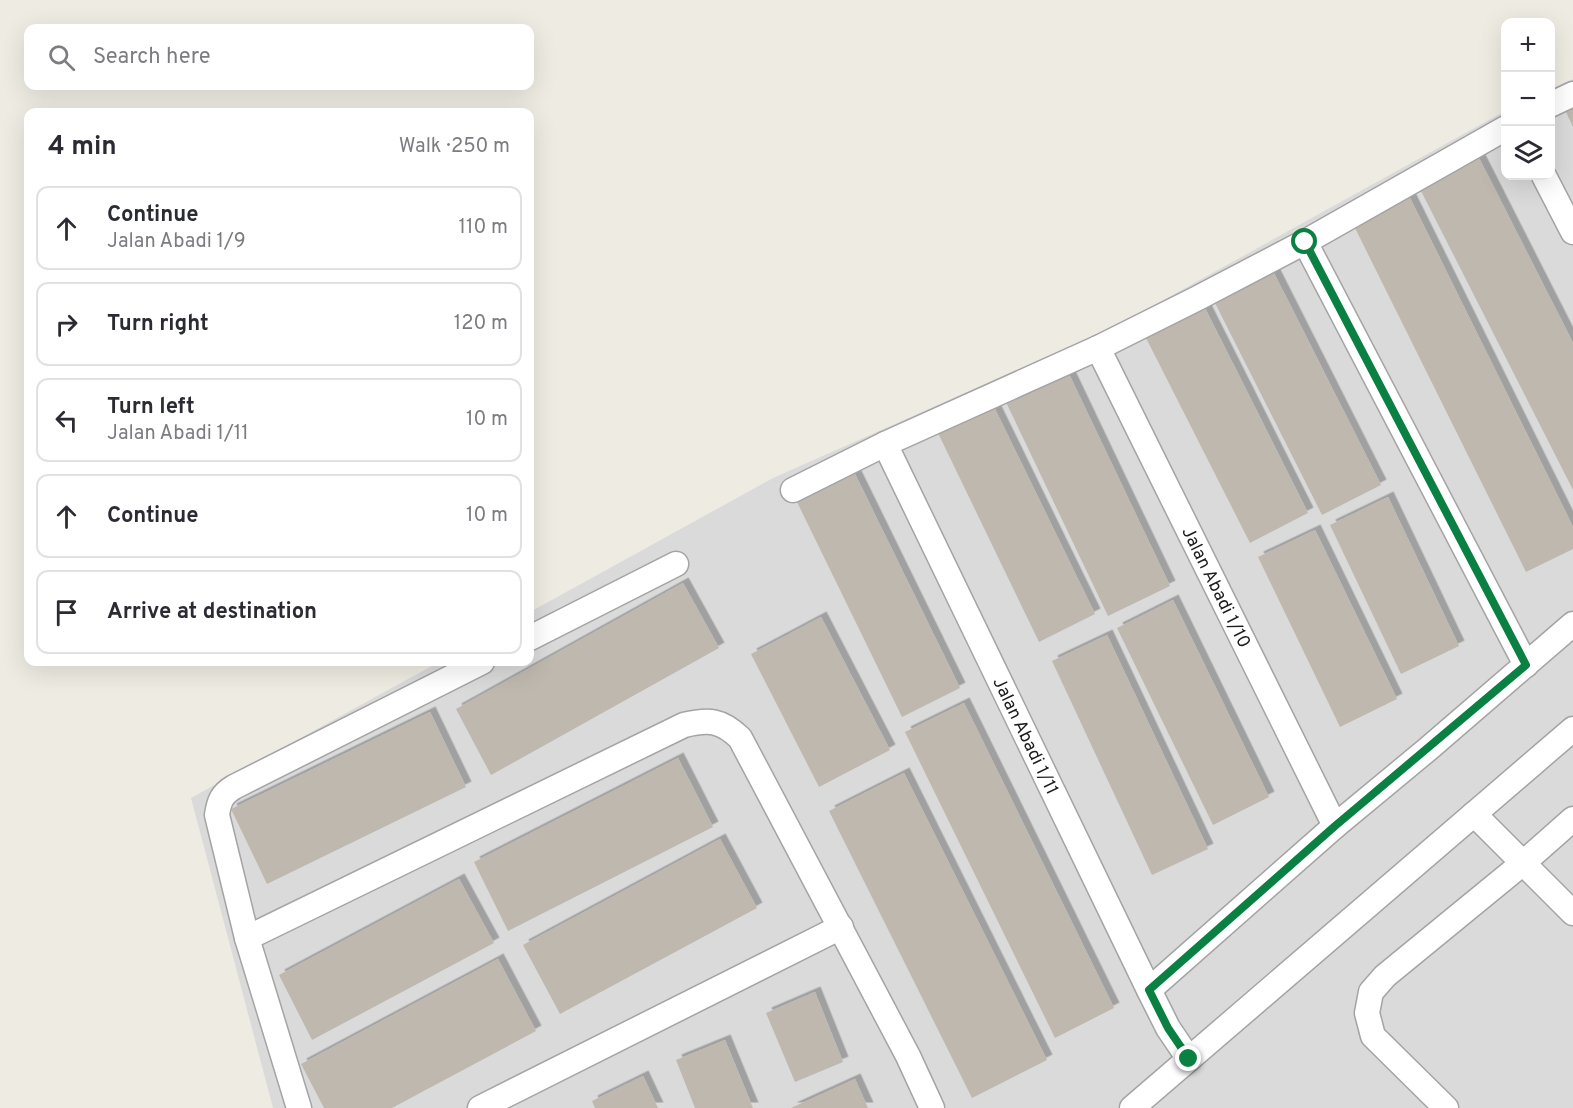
<!DOCTYPE html>
<html lang="en">
<head>
<meta charset="utf-8">
<style>
  body { margin:0; font-family:Overpass,sans-serif; background:#f2f2f3; color:#2b2b33 }
  .controls { position:absolute; right:18px; top:18px; display:grid; overflow:hidden; border-radius:12px; box-shadow:0 6px 24px #0002 }
  .controls button { width:54px; height:54px; display:grid; place-items:center; padding:0; border:0; border-bottom:2px solid #e1e1e2; background:#fff; color:#2b2b33; font:30px sans-serif }
  .stop { position:absolute; width:18px; height:18px; margin:-14px; border:4px solid #0b8043; border-radius:50%; background:#fff }
  .stop.end { background:#0b8043; border-color:#fff; box-shadow:0 2px 6px #0008 }
  .list { margin:0; padding:0; list-style:none }
  h2 { display:flex; justify-content:space-between; align-items:center; height:78px; margin:0; padding:0 24px; font-size:26px }
  h2 small { font-size:20px; font-weight:400; color:#7c7c81 }
  .list li { display:grid; grid-template-columns:39px 1fr auto; gap:18px; align-items:center; box-sizing:border-box; height:84px; margin:0 12px 12px; padding:0 12px; border:2px solid #e1e1e2; border-radius:12px }
  .list b { display:block; font-size:22px; white-space:nowrap }
  .list p { margin:0; font-size:20px; white-space:nowrap; color:#7c7c81 }
  .list em { font-size:20px; font-style:normal; color:#7c7c81 }
  .icon { flex:none; width:33px; height:33px; fill:none; stroke:currentColor; stroke-width:2; stroke-linecap:round; stroke-linejoin:round }
  .map { position:relative; flex:none; width:1573px; height:1108px; overflow:hidden }
  .search { position:absolute; background:#fff; box-shadow:0 6px 24px #0002; left:24px; top:24px; width:510px; height:66px; display:flex; align-items:center; gap:15px; box-sizing:border-box; padding:0 21px; border-radius:12px; color:#7c7c81; font-size:22px }
  .panel { position:absolute; background:#fff; box-shadow:0 6px 24px #0002; left:24px; top:108px; width:510px; height:558px; border-radius:12px }
  .map>svg:first-child { display:block }
  .residential { fill:#dbdada }
  .building { fill:#beb8af; filter:url(#shadow) }
  .lines { fill:none; stroke-linecap:round; stroke-linejoin:round }
  .street-casing { stroke:#a4a4a4; stroke-width:27 }
  .street { stroke:#fff; stroke-width:24 }
  .route { stroke:#0b8043; stroke-width:8 }
  .labels { text-anchor:middle; stroke-width:4.5; stroke-linejoin:round; paint-order:stroke }
  .street-label { font-size:18px; fill:#1d1d1d; stroke:#fff }
</style>
</head>
<body>
<div class="map">
<svg width="1573" height="1108" viewBox="0 0 1573 1108">
  <defs>
    <filter id="shadow"><feDropShadow dx="5.5" dy="-5.5" stdDeviation="0" flood-color="#0004"/></filter>
  </defs>
  <rect width="100%" height="100%" fill="#eeece2"/>
  <polygon class="residential" points="1573,79 1573,1108 273,1108 191,798 439,662 530,662 530,612 773,478 1122,323 1505,111 1506,176 1550,176 1551,89"/>
  <g class="building">
    <polygon points="1573,106 1573,127 1565,110"/>
    <polygon points="1479,158 1573,343 1573,490 1420,189"/>
    <polygon points="1409,196 1573,527 1573,549 1526,572 1353,224"/>
    <polygon points="1272,269 1381,485 1322,515 1213,299"/>
    <polygon points="1204,306 1308,513 1250,543 1145,336"/>
    <polygon points="1067,370 1170,586 1108,616 1005,400"/>
    <polygon points="992,403 1095,614 1039,642 937,431"/>
    <polygon points="855,474 960,688 902,717 797,502"/>
    <polygon points="1388,497 1459,646 1401,674 1330,525"/>
    <polygon points="1315,530 1397,699 1340,727 1258,557"/>
    <polygon points="683,583 719,648 491,775 456,709"/>
    <polygon points="1173,600 1269,797 1213,825 1117,628"/>
    <polygon points="821,617 890,750 819,787 751,654"/>
    <polygon points="1107,635 1208,849 1152,875 1052,661"/>
    <polygon points="964,703 1114,1008 1055,1038 905,732"/>
    <polygon points="430,712 466,787 267,884 231,809"/>
    <polygon points="678,758 713,827 508,931 474,862"/>
    <polygon points="904,773 1047,1060 972,1098 829,811"/>
    <polygon points="720,839 757,908 560,1014 523,945"/>
    <polygon points="459,879 494,943 312,1040 279,975"/>
    <polygon points="498,959 536,1031 392,1108 324,1108 301,1064"/>
    <polygon points="815,992 843,1062 795,1082 766,1013"/>
    <polygon points="725,1040 753,1108 695,1108 676,1060"/>
    <polygon points="643,1076 658,1108 595,1108 592,1101"/>
    <polygon points="855,1079 868,1108 791,1108"/>
  </g>
  <g class="lines">
    <defs>
      <g id="street">
        <polyline points="1550,105 1573,94"/>
        <polyline points="1544,176 1573,232"/>
        <polyline points="1305,242 1526,665"/>
        <path id="s1" d="M 1098,348 L 1335,826"/>
        <path id="s2" d="M 885,444 L 1149,990 L 1168,1028 L 1189,1059"/>
        <polyline points="793,490 885,444 1098,348 1196,299 1305,242 1506,128"/>
        <polyline points="530,638 676,564"/>
        <polyline points="1474,814 1573,913"/>
        <path d="M 247,938 L 684,725 C 709,719 721,720 740,738 L 908,1056 L 932,1108"/>
        <polyline points="1149,990 1335,826 1428,749 1573,624"/>
        <path d="M 299,1108 L 247,938 L 217,815 C 219,801 222,794 234,787 L 482,662"/>
        <polyline points="480,1108 841,927"/>
        <polyline points="1132,1108 1573,729"/>
        <polyline points="1446,1108 1373,1036 1367,1013 1371,992 1385,976 1523,863 1573,819"/>
      </g>
    </defs>
    <use href="#street" class="street-casing"/>
    <use href="#street" class="street"/>
  </g>
  <g class="lines">
    <polyline class="route" points="1189,1059 1168,1028 1149,990 1335,826 1526,665 1305,242"/>
  </g>
  <g class="labels">
    <g class="street-label">
      <text dy="6" stroke="none"><textPath href="#s1" startOffset="267">Jalan Abadi 1/10</textPath></text>
      <text dy="6" stroke="none"><textPath href="#s2" startOffset="324">Jalan Abadi 1/11</textPath></text>
    </g>
  </g>
</svg>
<div class="controls">
<button>+</button>
<button>−</button>
<button><svg class="icon" aria-label="layers" viewBox="0 0 24 24"><path d="M12 4l9 5-9 5-9-5zM3 14l9 5 9-5"/></svg></button>
</div>
<div class="stop" style="left:1305px;top:242px"></div>
<div class="stop end" style="left:1189px;top:1059px"></div>
<div class="search"><svg class="icon" aria-label="search" viewBox="0 0 24 24"><circle cx="10" cy="10" r="6"/><path d="M15 15l6 6"/></svg>Search here</div>
<section class="panel">
<h2>4 min<small>Walk · 250 m</small></h2>
<ul class="list">
<li><svg class="icon" aria-label="ahead" viewBox="0 0 24 24"><path d="M12 20V5M6 11l6-6 6 6"/></svg><div><b>Continue</b><p>Jalan Abadi 1/9</p></div><em>110 m</em></li>
<li><svg class="icon" aria-label="right" viewBox="0 0 24 24"><path d="M7 20v-9h11M14 6l5 5-5 5"/></svg><div><b>Turn right</b></div><em>120 m</em></li>
<li><svg class="icon" aria-label="left" viewBox="0 0 24 24"><path d="M17 20v-9H6M10 6l-5 5 5 5"/></svg><div><b>Turn left</b><p>Jalan Abadi 1/11</p></div><em>10 m</em></li>
<li><svg class="icon" aria-label="ahead" viewBox="0 0 24 24"><path d="M12 20V5M6 11l6-6 6 6"/></svg><div><b>Continue</b></div><em>10 m</em></li>
<li><svg class="icon" aria-label="arrive" viewBox="0 0 24 24"><path d="M6 21V4h12l-3 4 3 4H6"/></svg><div><b>Arrive at destination</b></div></li>
</ul>
</section>
</div>
</body>
</html>
